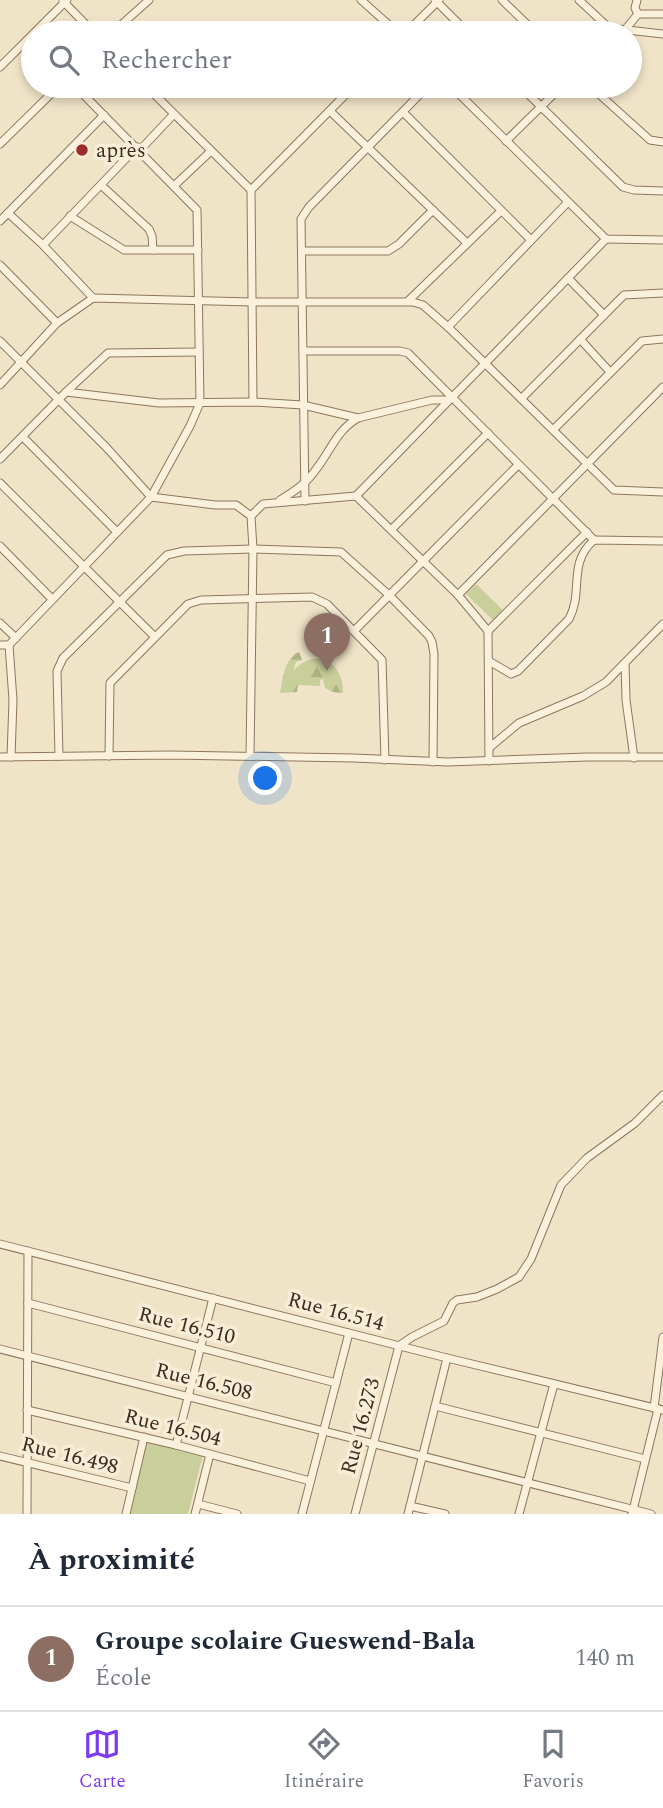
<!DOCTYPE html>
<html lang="fr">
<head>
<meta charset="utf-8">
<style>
  body { margin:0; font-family:Spectral,serif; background:#f6f6f7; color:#1f2937 }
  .you { position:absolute; left:266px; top:779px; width:24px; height:24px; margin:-18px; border:5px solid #fff; border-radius:50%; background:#1a73e8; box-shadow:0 0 0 10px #1a73e833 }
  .badge { display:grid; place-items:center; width:46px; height:46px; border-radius:50%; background:#7c3aed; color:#fff; font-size:23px; font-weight:700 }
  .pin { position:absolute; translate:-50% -58px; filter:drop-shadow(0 2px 4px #0008) }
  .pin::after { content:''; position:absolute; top:37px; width:24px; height:21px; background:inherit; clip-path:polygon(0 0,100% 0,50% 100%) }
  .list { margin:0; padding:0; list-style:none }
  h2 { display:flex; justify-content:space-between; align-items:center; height:91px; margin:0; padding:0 28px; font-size:30px }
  h2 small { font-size:23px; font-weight:400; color:#747a83 }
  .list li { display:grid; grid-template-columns:46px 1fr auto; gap:21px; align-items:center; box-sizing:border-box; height:105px; padding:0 28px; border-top:2px solid #e0e1e3 }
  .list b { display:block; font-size:26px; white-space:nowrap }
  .list p { margin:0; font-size:23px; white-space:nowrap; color:#747a83 }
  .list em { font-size:23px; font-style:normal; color:#747a83 }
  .icon { flex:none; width:38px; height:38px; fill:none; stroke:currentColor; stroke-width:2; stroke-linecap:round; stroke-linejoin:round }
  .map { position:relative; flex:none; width:663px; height:1514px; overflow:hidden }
  .search { position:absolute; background:#fff; box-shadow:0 4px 10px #0003; left:21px; right:21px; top:21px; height:77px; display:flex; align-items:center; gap:18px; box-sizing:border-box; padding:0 24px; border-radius:38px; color:#747a83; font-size:26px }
  .sheet { height:196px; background:#fff }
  nav { display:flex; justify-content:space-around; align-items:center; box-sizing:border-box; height:98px; border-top:2px solid #e0e1e3; background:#fff; font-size:19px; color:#747a83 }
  nav a { display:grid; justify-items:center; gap:4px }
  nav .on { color:#7c3aed }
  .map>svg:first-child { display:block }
  .green { fill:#c9cf9b }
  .forest { fill:url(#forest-firs) }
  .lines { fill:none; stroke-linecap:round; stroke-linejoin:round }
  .minor-casing { stroke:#8d765c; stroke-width:9 }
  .minor { stroke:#faf1dc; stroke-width:7 }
  .poi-dot { fill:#9e2a2b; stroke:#f7eed8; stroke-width:2.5 }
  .labels { text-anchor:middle; stroke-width:7; stroke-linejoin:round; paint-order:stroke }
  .poi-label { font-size:21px; fill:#3d2e20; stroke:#f7eed8; text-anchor:start }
  .street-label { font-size:21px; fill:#3d2e20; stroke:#f7eed8 }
</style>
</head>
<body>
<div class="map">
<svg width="663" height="1514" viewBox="0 0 663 1514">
  <defs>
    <pattern id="forest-firs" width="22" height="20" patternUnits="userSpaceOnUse" patternTransform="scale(1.75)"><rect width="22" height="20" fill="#c9cf9b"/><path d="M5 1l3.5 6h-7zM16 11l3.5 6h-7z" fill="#aeb285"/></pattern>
  </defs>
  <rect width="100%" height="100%" fill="#f0e4c8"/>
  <g class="green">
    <polygon points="476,584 503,610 493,620 466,594"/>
    <polygon points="147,1441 203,1455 188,1514 128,1514"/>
  </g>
  <path class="forest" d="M 299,652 L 302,660 L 296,662 L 293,671 C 315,646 344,661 343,693 L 333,692 L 325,688 L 323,679 L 320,680 L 320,686 L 298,685 L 297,692 L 280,693 C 283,679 284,658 299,652 Z"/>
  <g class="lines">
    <defs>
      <g id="minor">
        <polyline points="361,0 398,33"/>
        <polyline points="435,0 468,33"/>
        <polyline points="502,0 536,33"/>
        <polyline points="579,0 609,28 663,34"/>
        <polyline points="637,0 635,8 638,14 663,14"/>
        <polyline points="63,1 94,33"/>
        <polyline points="624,31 638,14"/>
        <polyline points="34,33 67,0"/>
        <polyline points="112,33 149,0"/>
        <polyline points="156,33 171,28 192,27"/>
        <polyline points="406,33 439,0"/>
        <polyline points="0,67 33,34"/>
        <polyline points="146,86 251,190"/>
        <polyline points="451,86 606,239 663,240"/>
        <polyline points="520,86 623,187 634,190 663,191"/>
        <polyline points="590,86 650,140 663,142"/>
        <polyline points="330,111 467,243"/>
        <polyline points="403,112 531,240"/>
        <polyline points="506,141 562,86"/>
        <polyline points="0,144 59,86"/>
        <polyline points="140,150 174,114"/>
        <polyline points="101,185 149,229 152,236 153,250"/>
        <polyline points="175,185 211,151"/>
        <polyline points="8,213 43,245 93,298"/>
        <polyline points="70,216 124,250 198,250"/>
        <polyline points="0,221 104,115"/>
        <polyline points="43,245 137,147"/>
        <polyline points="302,251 388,251 399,244 433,210"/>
        <polyline points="0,265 57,323"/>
        <polyline points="568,278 604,315"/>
        <polyline points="408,301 501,211"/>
        <polyline points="448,327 567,203"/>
        <polyline points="580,339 610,372"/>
        <polyline points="0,341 106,447 151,497 215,505 236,505 251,516 253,549 250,756"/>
        <polyline points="303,351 400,351 408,353 594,540"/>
        <polyline points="0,385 57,323 93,298 252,302 413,302 423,305 448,327 614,490 663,492"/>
        <polyline points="66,392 108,353 199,352"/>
        <polyline points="521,399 624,295 663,293"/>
        <polyline points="253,402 251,190 354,86"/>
        <polyline points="553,430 642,341 663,339"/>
        <polyline points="23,437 117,532"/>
        <polyline points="0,459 66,392 159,403 253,402 303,405 358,418"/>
        <polyline points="0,483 154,636"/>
        <polyline points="356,496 606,239"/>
        <path d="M 280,500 C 295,491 307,483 317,468 C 331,450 337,430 358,418 L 432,400 L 448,400"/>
        <polyline points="305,501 301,219 309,207 428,86"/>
        <polyline points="251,516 263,504 356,496 458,595 488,631 489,761"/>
        <polyline points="392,529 488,433"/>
        <polyline points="0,546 52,599"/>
        <polyline points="458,595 663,387"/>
        <polyline points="0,623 16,638"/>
        <polyline points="355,630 518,465"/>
        <polyline points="488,631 587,532"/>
        <polyline points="0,645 9,645 151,497 190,426 200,403 197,210 75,86"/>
        <polyline points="9,645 13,700 11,757"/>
        <path d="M 489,661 L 511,674 L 518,671 L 569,619 C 584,591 567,564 594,540 L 663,541"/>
        <polyline points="625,663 626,700 634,758"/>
        <polyline points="489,748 519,723 583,696 606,682 663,624"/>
        <polyline points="59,756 57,671 63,658 167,555 184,551 253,549 341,552 389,595 429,636 432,642 434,654 433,762"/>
        <polyline points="109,756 110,683 188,604 201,600 312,597 327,604 382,660 385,760"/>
        <polyline points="0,757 171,755 353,758 448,762 587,757 663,757"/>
        <polyline points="0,1244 447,1358 663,1410"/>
        <polyline points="28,1303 336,1383"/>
        <polyline points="0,1349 651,1514"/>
        <polyline points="435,1406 645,1459"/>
        <polyline points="654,1408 663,1337"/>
        <polyline points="27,1410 176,1445 310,1481"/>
        <polyline points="176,1445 213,1298"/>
        <polyline points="0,1456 132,1488"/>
        <polyline points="198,1504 237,1514"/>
        <polyline points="410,1506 445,1514"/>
        <polyline points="27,1514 28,1251"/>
        <polyline points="126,1514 144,1437"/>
        <polyline points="195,1514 210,1454"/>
        <polyline points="302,1514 349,1333"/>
        <polyline points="355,1514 399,1346 412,1337 444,1321 453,1303 457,1300 477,1297 497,1289 519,1277 531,1259 561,1185 587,1158 635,1123 663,1095"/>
        <polyline points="408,1514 447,1358"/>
        <polyline points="519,1514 554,1384"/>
        <polyline points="632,1514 658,1409"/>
      </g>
    </defs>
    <use href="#minor" class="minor-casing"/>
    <use href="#minor" class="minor"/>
  </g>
  <circle class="poi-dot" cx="82" cy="150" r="7"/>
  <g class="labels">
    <g class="poi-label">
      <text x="96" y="157">après</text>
    </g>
    <g class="street-label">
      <text transform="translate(336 1311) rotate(15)" y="7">Rue 16.514</text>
      <text transform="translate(187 1325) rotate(14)" y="7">Rue 16.510</text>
      <text transform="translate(204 1381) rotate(14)" y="7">Rue 16.508</text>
      <text transform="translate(360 1426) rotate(-75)" y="7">Rue 16.273</text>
      <text transform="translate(173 1427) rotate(14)" y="7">Rue 16.504</text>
      <text transform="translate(70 1455) rotate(14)" y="7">Rue 16.498</text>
    </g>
  </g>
</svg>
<div class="you"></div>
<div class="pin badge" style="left:327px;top:671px;background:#8d6e63">1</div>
<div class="search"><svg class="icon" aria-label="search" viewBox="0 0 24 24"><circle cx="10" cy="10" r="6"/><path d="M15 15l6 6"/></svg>Rechercher</div>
</div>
<section class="sheet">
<h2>À proximité<small></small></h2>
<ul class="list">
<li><span class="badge" style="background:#8d6e63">1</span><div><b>Groupe scolaire Gueswend-Bala</b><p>École</p></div><em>140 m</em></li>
</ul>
</section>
<nav>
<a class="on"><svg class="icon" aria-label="map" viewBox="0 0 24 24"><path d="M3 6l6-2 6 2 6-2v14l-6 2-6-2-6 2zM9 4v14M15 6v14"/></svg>Carte</a>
<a><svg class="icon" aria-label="directions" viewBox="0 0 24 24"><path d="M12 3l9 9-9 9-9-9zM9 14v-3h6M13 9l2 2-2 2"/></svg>Itinéraire</a>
<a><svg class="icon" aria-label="saved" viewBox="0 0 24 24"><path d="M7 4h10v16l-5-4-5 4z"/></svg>Favoris</a>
</nav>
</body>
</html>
